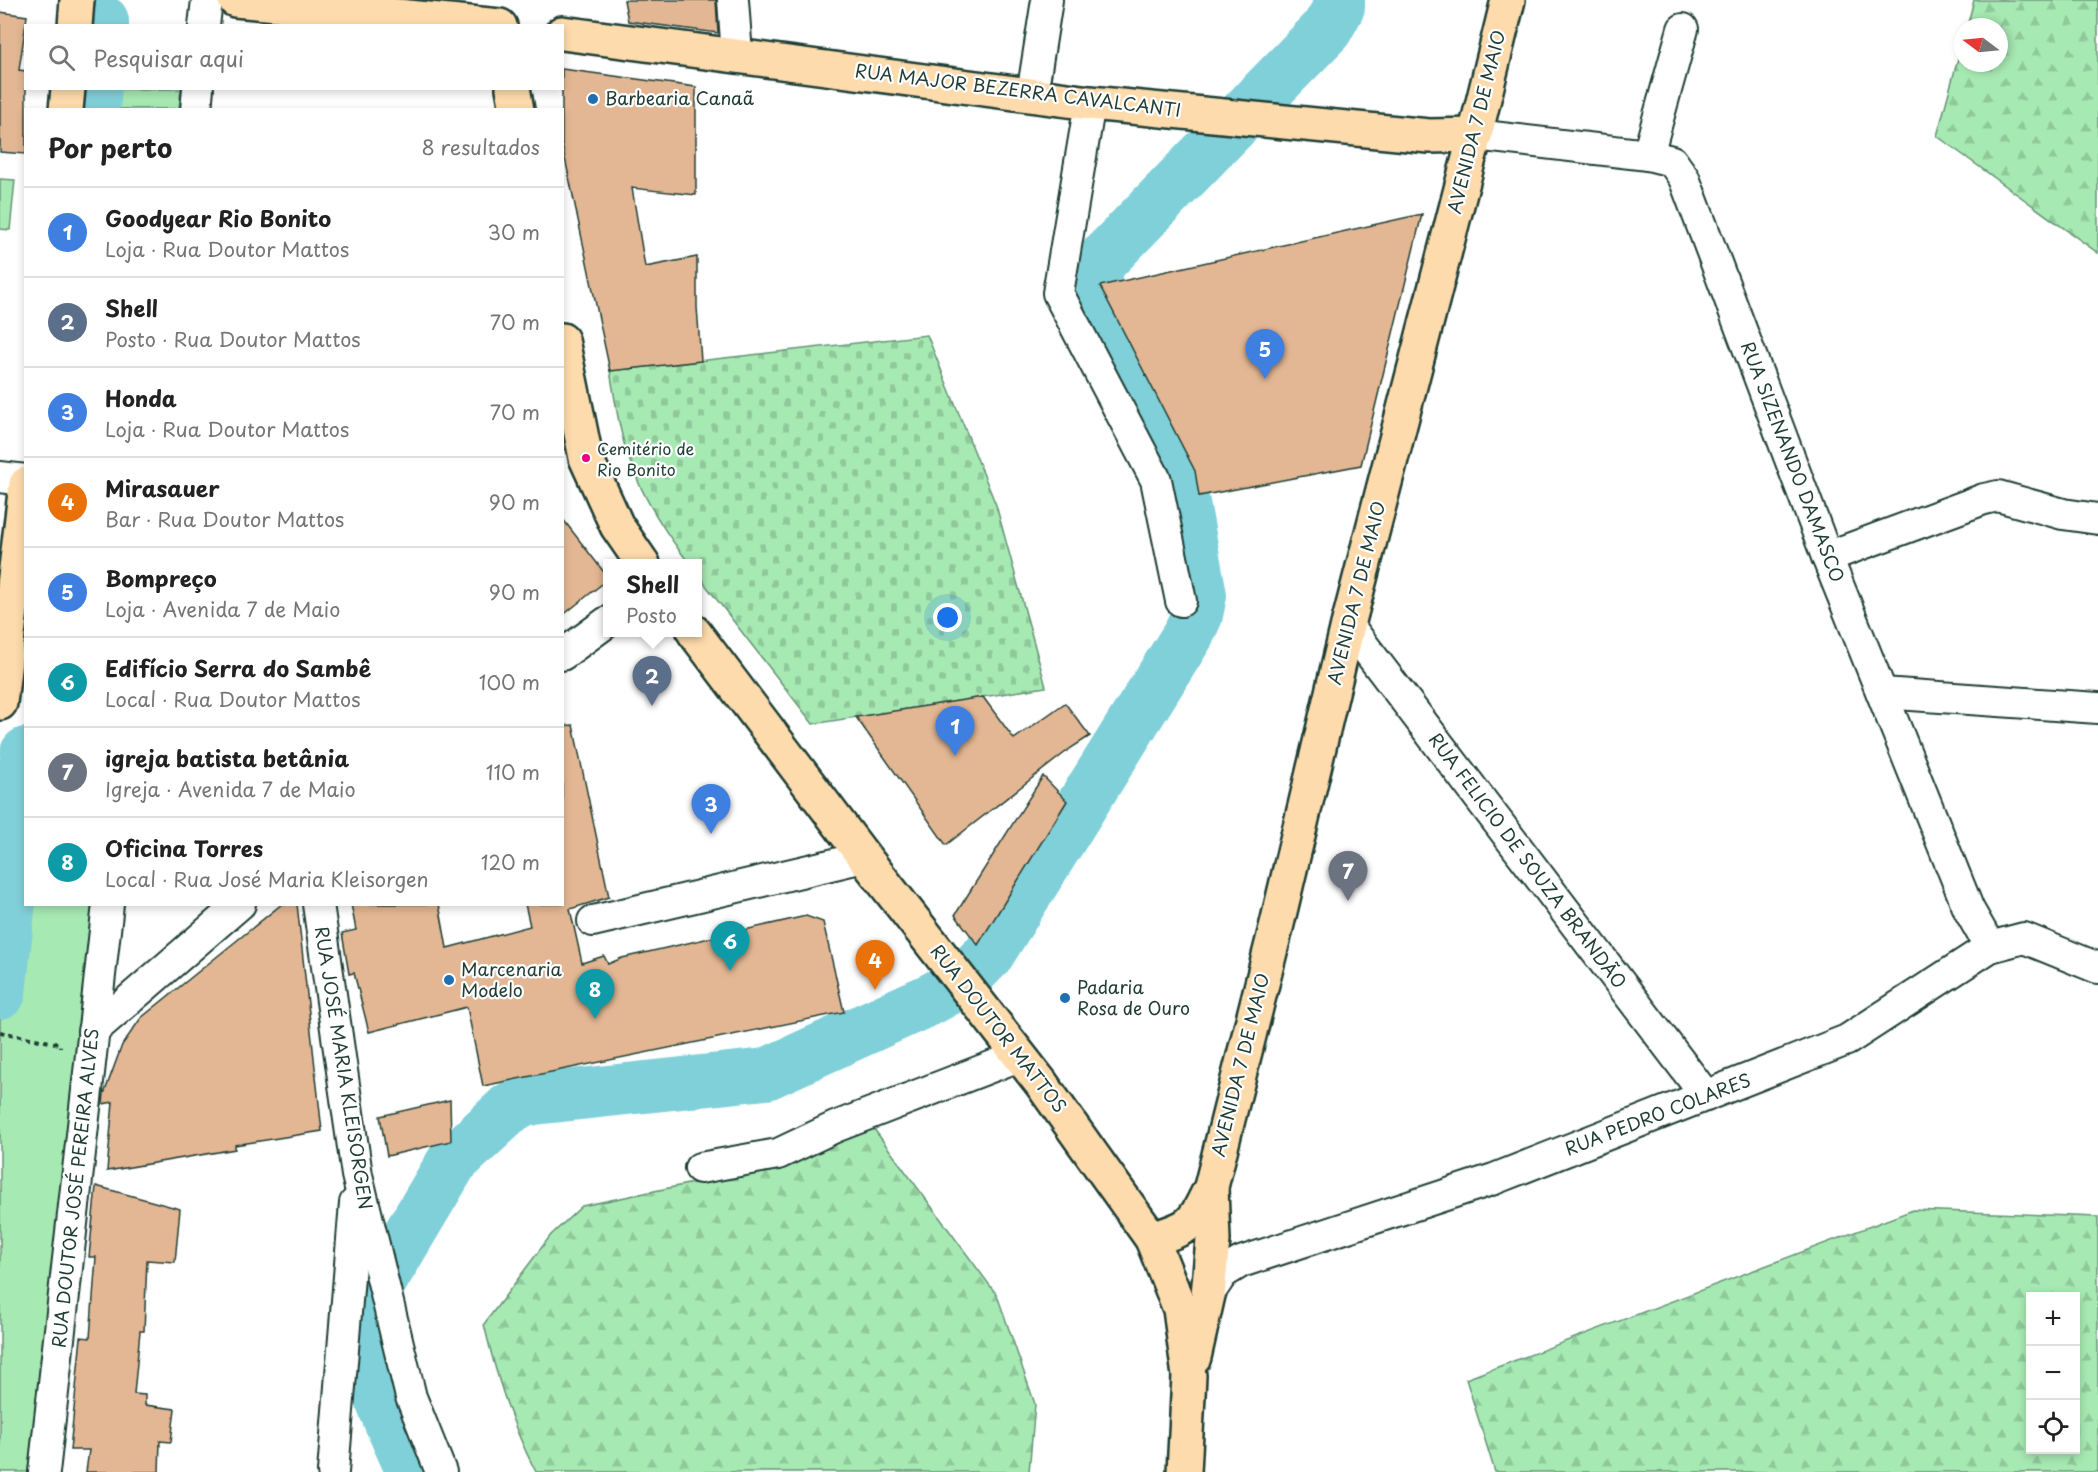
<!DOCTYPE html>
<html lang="pt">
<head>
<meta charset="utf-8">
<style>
  body { margin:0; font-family:"Playpen Sans",sans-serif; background:#f6f6f6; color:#222 }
  .controls { position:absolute; right:18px; bottom:18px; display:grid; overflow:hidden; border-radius:0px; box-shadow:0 3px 9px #0003 }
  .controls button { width:54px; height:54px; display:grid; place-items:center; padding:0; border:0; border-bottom:2px solid #e0e0e0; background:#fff; color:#222; font:30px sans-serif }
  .compass { position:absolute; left:1954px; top:18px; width:54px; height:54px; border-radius:50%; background:#fff; box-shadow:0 3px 9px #0003; rotate:286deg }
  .you { position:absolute; left:948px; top:618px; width:21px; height:21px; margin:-15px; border:4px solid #fff; border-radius:50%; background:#1a73e8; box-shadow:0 0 0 9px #1a73e833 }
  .badge { display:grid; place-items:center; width:39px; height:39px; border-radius:50%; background:#1f6fb2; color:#fff; font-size:20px; font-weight:700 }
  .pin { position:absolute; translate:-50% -50px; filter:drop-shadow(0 2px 3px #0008) }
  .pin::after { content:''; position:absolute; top:32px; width:21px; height:18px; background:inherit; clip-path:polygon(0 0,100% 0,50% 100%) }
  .popup { position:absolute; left:603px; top:559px; width:99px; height:78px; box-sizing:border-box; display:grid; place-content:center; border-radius:0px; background:#fff; filter:drop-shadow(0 2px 4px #0005); font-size:20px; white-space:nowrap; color:#767676 }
  .popup b { font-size:22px; color:#222 }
  .popup::after { content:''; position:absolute; left:50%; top:100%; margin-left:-12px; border:12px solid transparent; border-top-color:#fff }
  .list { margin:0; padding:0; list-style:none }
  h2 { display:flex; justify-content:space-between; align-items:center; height:78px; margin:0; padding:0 24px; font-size:26px }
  h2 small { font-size:20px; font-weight:400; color:#767676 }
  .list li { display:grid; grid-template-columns:39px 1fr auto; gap:18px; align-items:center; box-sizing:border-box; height:90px; padding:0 24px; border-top:2px solid #e0e0e0 }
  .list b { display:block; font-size:22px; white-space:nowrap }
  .list p { margin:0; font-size:20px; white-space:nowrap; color:#767676 }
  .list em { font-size:20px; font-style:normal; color:#767676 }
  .icon { flex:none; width:33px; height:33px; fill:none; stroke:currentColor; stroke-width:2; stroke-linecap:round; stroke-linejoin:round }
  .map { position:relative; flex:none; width:2098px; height:1472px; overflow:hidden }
  .search { position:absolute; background:#fff; box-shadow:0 3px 9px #0003; left:24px; top:24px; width:540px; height:66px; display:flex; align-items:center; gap:15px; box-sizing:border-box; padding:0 21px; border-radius:0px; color:#767676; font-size:22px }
  .panel { position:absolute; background:#fff; box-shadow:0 3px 9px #0003; left:24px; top:108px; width:540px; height:798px; border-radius:0px }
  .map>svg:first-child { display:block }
  .grass { fill:#a7e9b3; stroke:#639374; stroke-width:1.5 }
  .forest { fill:url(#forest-firs); stroke:#639374; stroke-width:1.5; fill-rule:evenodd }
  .cemetery { fill:url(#cemetery-stones); stroke:#639374; stroke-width:1.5 }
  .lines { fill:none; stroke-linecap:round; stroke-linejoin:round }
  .river { stroke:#80d0d9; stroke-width:52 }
  .building { fill:#e3b793; stroke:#1f3d34; stroke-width:1.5 }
  .minor-casing { stroke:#1f3d34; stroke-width:34 }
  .major-casing { stroke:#1f3d34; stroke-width:38 }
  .path { stroke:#1f3d34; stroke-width:4; stroke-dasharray:4.5 4.5; stroke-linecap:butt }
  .minor { stroke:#fff; stroke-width:30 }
  .major { stroke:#fedbac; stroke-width:33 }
  .poi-dot { fill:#1f6fb2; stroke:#fff; stroke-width:2 }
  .bus-dot { fill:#e5007d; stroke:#fff; stroke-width:2 }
  .labels { text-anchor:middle; stroke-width:4.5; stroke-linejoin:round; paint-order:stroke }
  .bus-label { font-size:16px; fill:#1f3d34; stroke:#fff; text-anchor:start }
  .street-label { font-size:18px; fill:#1f3d34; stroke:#fff }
  .poi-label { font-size:18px; fill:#1f3d34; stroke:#fff; text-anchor:start }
</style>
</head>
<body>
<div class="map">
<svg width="2098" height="1472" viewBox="0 0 2098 1472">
  <defs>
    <pattern id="forest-firs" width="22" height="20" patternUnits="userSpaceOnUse" patternTransform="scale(1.5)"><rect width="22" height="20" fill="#a7e9b3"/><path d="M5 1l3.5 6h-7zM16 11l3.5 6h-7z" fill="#8fc99b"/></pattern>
    <pattern id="cemetery-stones" width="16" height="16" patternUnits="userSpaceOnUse" patternTransform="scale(1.5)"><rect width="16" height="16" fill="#a7e9b3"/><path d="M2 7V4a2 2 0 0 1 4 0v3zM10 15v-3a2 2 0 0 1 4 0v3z" fill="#8fc99b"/></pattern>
  </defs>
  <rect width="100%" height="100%" fill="#fff"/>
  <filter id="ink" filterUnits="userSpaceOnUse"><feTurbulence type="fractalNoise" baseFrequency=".0167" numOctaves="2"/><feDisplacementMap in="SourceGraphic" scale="12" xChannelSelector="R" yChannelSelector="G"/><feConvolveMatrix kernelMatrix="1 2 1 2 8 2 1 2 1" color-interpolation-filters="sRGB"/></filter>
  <g filter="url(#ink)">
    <g class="grass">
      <polygon points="96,89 181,89 179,109 94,109"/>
      <polygon points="0,179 15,180 10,230 0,229"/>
      <polygon points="25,753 26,904 94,905 33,1472 0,1472 0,993"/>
    </g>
    <g class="forest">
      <polygon points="1974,0 2098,0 2098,253 1937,136 1963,40 1963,63 1999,63 1999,27 1967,27"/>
      <path d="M 871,1125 L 997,1295 L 1035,1404 L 1029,1472 L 536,1472 C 511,1425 496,1375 484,1324 L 551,1235 L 582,1206 L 780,1165 Z"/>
      <path d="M 1913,1210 L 2098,1217 L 2098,1472 L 1495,1472 L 1466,1379 ZM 2030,1296 L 2076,1296 L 2076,1450 L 2030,1450 Z"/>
    </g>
    <path class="cemetery" d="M 927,335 L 996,505 L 1046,687 L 813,724 L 697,574 L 697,564 L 689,563 C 663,530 640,493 627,453 C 618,427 615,398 610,371 Z"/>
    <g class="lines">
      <g class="river">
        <polyline points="103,26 103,21"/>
        <polyline points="94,110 96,88"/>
        <polyline points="0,993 26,753"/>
        <path d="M 412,1472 C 387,1413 354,1359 374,1293 L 452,1162 L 509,1109 L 520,1102 L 534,1099 L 766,1074 L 931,999 L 962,982 L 988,955 L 1188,635 L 1197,615 L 1201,595 L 1179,476 L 1095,294 L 1094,276 L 1102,260 L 1327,29 L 1339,7 L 1339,0"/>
      </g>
    </g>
    <g class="building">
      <polygon points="624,0 716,0 718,33 628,21"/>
      <polygon points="0,12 27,16 19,70 26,71 26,154 0,152"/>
      <polygon points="562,69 696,87 696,195 632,188 645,267 697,257 697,307 701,361 610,371 562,144"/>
      <polygon points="1422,214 1361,465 1199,496 1195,471 1100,286"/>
      <polygon points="562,518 607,576 607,580 562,616"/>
      <polygon points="983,697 1014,739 1065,703 1090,736 1071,748 946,845 856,717"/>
      <polygon points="573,725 609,897 570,909 582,963 604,956 608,964 622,958 806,916 823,922 844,1012 483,1086 467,1007 369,1032 354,973 349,974 342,933 356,930 351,904 439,904 447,948 530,926 525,904 562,904 562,726"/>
      <polygon points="1043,776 1067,801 978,945 955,915"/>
      <polygon points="282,904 297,904 322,1131 235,1145 235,1149 107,1171 113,1102 103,1104 104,1094 122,1045 141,1018"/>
      <polygon points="450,1100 451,1141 387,1156 380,1116"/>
      <polygon points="96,1186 180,1209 175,1262 147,1260 144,1331 140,1331 134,1394 145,1395 145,1405 175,1409 171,1442 160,1441 159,1472 86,1472 89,1450 70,1450 81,1337 90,1338 96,1257 89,1257"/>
    </g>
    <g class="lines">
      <defs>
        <g id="minor">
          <polyline points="733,0 737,55"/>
          <polyline points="204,26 207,0"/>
          <polyline points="1032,95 1047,0"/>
          <polyline points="1090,103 1058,293 1156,480 1181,601"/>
          <polyline points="196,110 198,88"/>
          <polyline points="1475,135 1648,155 1672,161 1684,178 1827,557 1969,910 1990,947"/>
          <polyline points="1648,155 1683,29"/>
          <polyline points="0,477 26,480"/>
          <polyline points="1827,557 1984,499 1998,496 2063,514 2098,519"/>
          <polyline points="1348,625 1706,1096"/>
          <polyline points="562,655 607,622"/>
          <polyline points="1882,693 2098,708"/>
          <polyline points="318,904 357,1175 411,1397 441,1472"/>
          <polyline points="593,921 864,857"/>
          <polyline points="93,1031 240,904"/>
          <polyline points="700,1168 778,1154 835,1127 1019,1056"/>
          <polyline points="1208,1295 1223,1273 1241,1262 1494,1179 1847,1040 1990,947 2024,938 2098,968"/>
          <polyline points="44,1472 108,904"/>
          <polyline points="333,1472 355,1203"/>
        </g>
        <g id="major">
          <polyline points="235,0 500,26"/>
          <polyline points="75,26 77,0"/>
          <polyline points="562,33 1090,103 1429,136 1475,135"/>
          <polyline points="513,88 517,110"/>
          <polyline points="66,110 68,88"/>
          <polyline points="562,340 586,458 617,526 643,564"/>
          <polyline points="694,632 864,857 1041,1083 1152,1239 1180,1309 1189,1376 1184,1472"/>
          <polyline points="0,703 26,484"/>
          <path d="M 1152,1239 C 1193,1226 1192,1226 1211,1187 L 1277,924 L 1348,625 L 1475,135 L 1508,0"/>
          <polyline points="1194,1357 1208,1295 1213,1240 1211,1188"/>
        </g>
      </defs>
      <use href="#minor" class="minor-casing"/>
      <use href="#major" class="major-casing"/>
      <polyline class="path" points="0,1032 60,1044 60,1047"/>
      <use href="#minor" class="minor"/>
      <use href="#major" class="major"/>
    </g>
  </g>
  <g class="poi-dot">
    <circle cx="593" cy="99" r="6"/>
    <circle cx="449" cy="980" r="6"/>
    <circle cx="1065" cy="998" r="6"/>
  </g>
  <circle class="bus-dot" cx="586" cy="458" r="5"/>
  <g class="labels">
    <g class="bus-label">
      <text x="597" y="455">Cemitério de<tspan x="597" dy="21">Rio Bonito</tspan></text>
    </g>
    <g class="street-label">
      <text transform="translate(1018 91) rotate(7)" y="6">RUA MAJOR BEZERRA CAVALCANTI</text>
      <text transform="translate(1477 122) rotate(-76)" y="6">AVENIDA 7 DE MAIO</text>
      <text transform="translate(1792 462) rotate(69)" y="6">RUA SIZENANDO DAMASCO</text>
      <text transform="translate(1357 593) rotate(-76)" y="6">AVENIDA 7 DE MAIO</text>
      <text transform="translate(1527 861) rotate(53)" y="6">RUA FELICIO DE SOUZA BRANDÃO</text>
      <text transform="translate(998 1029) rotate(52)" y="6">RUA DOUTOR MATTOS</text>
      <text transform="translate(1241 1065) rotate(-76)" y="6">AVENIDA 7 DE MAIO</text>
      <text transform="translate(343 1068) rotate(81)" y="6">RUA JOSÉ MARIA KLEISORGEN</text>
      <text transform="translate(1658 1115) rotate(-21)" y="6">RUA PEDRO COLARES</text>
      <text transform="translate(76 1188) rotate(-84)" y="6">RUA DOUTOR JOSÉ PEREIRA ALVES</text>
    </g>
    <g class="poi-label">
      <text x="605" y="105">Barbearia Canaã</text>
      <text x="461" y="976">Marcenaria<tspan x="461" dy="21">Modelo</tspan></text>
      <text x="1077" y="994">Padaria<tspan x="1077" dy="21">Rosa de Ouro</tspan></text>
    </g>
  </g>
</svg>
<div class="controls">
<button>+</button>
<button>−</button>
<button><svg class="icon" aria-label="locate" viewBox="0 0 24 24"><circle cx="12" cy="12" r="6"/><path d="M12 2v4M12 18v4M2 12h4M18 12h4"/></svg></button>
</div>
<svg class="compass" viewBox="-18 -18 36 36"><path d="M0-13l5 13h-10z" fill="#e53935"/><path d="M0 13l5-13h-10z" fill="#767676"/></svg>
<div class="you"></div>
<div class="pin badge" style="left:955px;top:756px;background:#3f7fe0">1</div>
<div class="pin badge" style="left:652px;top:706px;background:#5c6f8a">2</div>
<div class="popup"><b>Shell</b>Posto</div>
<div class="pin badge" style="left:711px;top:834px;background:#3f7fe0">3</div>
<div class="pin badge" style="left:875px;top:990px;background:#e8710a">4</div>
<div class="pin badge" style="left:1265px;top:379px;background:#3f7fe0">5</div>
<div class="pin badge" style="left:730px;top:971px;background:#0f9aa8">6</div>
<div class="pin badge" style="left:1348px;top:901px;background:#6b7280">7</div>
<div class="pin badge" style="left:595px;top:1019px;background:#0f9aa8">8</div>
<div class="search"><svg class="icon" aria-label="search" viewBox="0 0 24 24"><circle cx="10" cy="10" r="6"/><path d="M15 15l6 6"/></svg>Pesquisar aqui</div>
<section class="panel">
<h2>Por perto<small>8 resultados</small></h2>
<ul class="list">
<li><span class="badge" style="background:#3f7fe0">1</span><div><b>Goodyear Rio Bonito</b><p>Loja · Rua Doutor Mattos</p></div><em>30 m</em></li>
<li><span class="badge" style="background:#5c6f8a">2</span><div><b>Shell</b><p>Posto · Rua Doutor Mattos</p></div><em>70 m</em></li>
<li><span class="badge" style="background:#3f7fe0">3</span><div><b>Honda</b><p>Loja · Rua Doutor Mattos</p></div><em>70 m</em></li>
<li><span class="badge" style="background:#e8710a">4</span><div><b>Mirasauer</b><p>Bar · Rua Doutor Mattos</p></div><em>90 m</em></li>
<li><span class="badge" style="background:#3f7fe0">5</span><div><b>Bompreço</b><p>Loja · Avenida 7 de Maio</p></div><em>90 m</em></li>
<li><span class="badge" style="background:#0f9aa8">6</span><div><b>Edifício Serra do Sambê</b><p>Local · Rua Doutor Mattos</p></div><em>100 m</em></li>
<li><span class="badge" style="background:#6b7280">7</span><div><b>igreja batista betânia</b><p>Igreja · Avenida 7 de Maio</p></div><em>110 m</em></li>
<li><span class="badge" style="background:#0f9aa8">8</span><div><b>Oficina Torres</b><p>Local · Rua José Maria Kleisorgen</p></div><em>120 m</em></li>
</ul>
</section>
</div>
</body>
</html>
